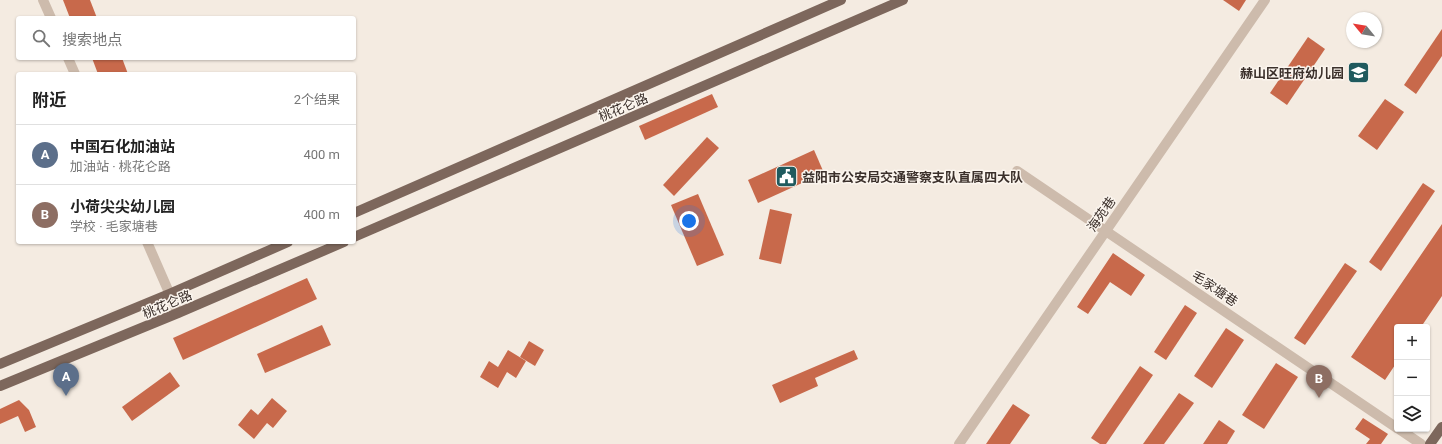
<!DOCTYPE html>
<html lang="zh">
<head>
<meta charset="utf-8">
<style>
  body { margin:0; font-family:Roboto,"Noto Sans SC",sans-serif; background:#f2f2f2; color:#222 }
  .controls { position:absolute; right:12px; bottom:12px; display:grid; overflow:hidden; border-radius:4px; box-shadow:0 1px 3px #0004 }
  .controls button { width:36px; height:36px; display:grid; place-items:center; padding:0; border:0; border-bottom:1px solid #e0e0e0; background:#fff; color:#222; font:20px sans-serif }
  .compass { position:absolute; left:1346px; top:12px; width:36px; height:36px; border-radius:50%; background:#fff; box-shadow:0 1px 3px #0004; rotate:300deg }
  .you { position:absolute; left:689px; top:221px; width:14px; height:14px; margin:-10px; border:3px solid #fff; border-radius:50%; background:#1a73e8; box-shadow:0 0 0 6px #1a73e833 }
  .badge { display:grid; place-items:center; width:26px; height:26px; border-radius:50%; background:#2563eb; color:#fff; font-size:13px; font-weight:700 }
  .pin { position:absolute; translate:-50% -33px; filter:drop-shadow(0 1px 2px #0008) }
  .pin::after { content:''; position:absolute; top:21px; width:14px; height:12px; background:inherit; clip-path:polygon(0 0,100% 0,50% 100%) }
  .list { margin:0; padding:0; list-style:none }
  h2 { display:flex; justify-content:space-between; align-items:center; height:52px; margin:0; padding:0 16px; font-size:17px }
  h2 small { font-size:13px; font-weight:400; color:#767676 }
  .list li { display:grid; grid-template-columns:26px 1fr auto; gap:12px; align-items:center; box-sizing:border-box; height:60px; padding:0 16px; border-top:1px solid #e0e0e0 }
  .list b { display:block; font-size:15px; white-space:nowrap }
  .list p { margin:0; font-size:13px; white-space:nowrap; color:#767676 }
  .list em { font-size:13px; font-style:normal; color:#767676 }
  .icon { flex:none; width:22px; height:22px; fill:none; stroke:currentColor; stroke-width:2; stroke-linecap:round; stroke-linejoin:round }
  .map { position:relative; flex:none; width:1442px; height:444px; overflow:hidden }
  .search { position:absolute; background:#fff; box-shadow:0 1px 3px #0004; left:16px; top:16px; width:340px; height:44px; display:flex; align-items:center; gap:10px; box-sizing:border-box; padding:0 14px; border-radius:4px; color:#767676; font-size:15px }
  .panel { position:absolute; background:#fff; box-shadow:0 1px 3px #0004; left:16px; top:72px; width:340px; height:172px; border-radius:4px }
  .map>svg:first-child { display:block }
  .building { fill:#c8694b }
  .lines { fill:none; stroke-linecap:round; stroke-linejoin:round }
  .minor { stroke:#cdbbac; stroke-width:10 }
  .major { stroke:#7d675c; stroke-width:10 }
  .labels { text-anchor:middle; stroke-width:3; stroke-linejoin:round; paint-order:stroke }
  .poi-label { font-size:13px; font-weight:bold; fill:#3b302b; stroke:#fbf5ee; text-anchor:end }
  .street-label { font-size:13px; fill:#3b302b; stroke:#fbf5ee }
</style>
</head>
<body>
<div class="map">
<svg width="1442" height="444" viewBox="0 0 1442 444">
  <rect width="100%" height="100%" fill="#f4ebe1"/>
  <g class="building">
    <polygon points="63,0 90,0 97,18 70,18"/>
    <polygon points="1223,0 1246,0 1239,11"/>
    <polygon points="1442,29 1442,56 1416,94 1404,85"/>
    <polygon points="1308,37 1325,49 1287,105 1270,93"/>
    <polygon points="92,58 122,58 128,74 98,74"/>
    <polygon points="712,94 718,107 645,140 639,126"/>
    <polygon points="1385,99 1404,112 1377,150 1358,136"/>
    <polygon points="707,137 719,148 674,196 663,185"/>
    <polygon points="814,150 824,173 758,203 748,180"/>
    <polygon points="1423,183 1435,191 1381,271 1369,262"/>
    <polygon points="698,194 724,255 697,266 671,205"/>
    <polygon points="770,209 792,214 781,264 759,259"/>
    <polygon points="1442,224 1442,296 1421,327 1397,327 1397,362 1385,380 1351,357"/>
    <polygon points="1113,253 1145,275 1131,296 1110,282 1088,314 1077,307"/>
    <polygon points="1345,263 1357,271 1305,345 1294,338"/>
    <polygon points="307,278 317,299 183,360 173,338"/>
    <polygon points="1185,305 1197,313 1166,360 1154,352"/>
    <polygon points="322,325 331,345 265,373 257,354"/>
    <polygon points="1226,328 1244,340 1212,388 1194,376"/>
    <polygon points="529,341 544,350 535,366 520,357"/>
    <polygon points="508,350 526,361 516,378 507,372 498,388 480,377 489,361 498,367"/>
    <polygon points="854,350 858,359 815,378 818,386 780,403 772,385"/>
    <polygon points="1276,363 1298,377 1264,429 1242,415"/>
    <polygon points="1140,366 1153,375 1106,444 1100,444 1091,438"/>
    <polygon points="170,372 180,386 132,421 122,407"/>
    <polygon points="1179,393 1194,403 1164,444 1143,444"/>
    <polygon points="272,398 287,411 273,428 267,423 254,439 238,425 251,409 258,415"/>
    <polygon points="19,400 29,410 36,427 25,432 18,416 0,424 0,409"/>
    <polygon points="1013,404 1030,415 1010,444 986,444"/>
    <polygon points="1363,418 1388,434 1381,444 1366,444 1370,439 1355,429"/>
    <polygon points="1219,420 1235,431 1227,444 1203,444"/>
  </g>
  <g class="lines">
    <g class="minor">
      <polyline points="43,0 51,18"/>
      <polyline points="68,58 75,74"/>
      <polyline points="1017,171 1397,428"/>
      <polyline points="147,242 178,313"/>
      <polyline points="1399,429 1421,444"/>
      <polyline points="959,444 1265,0"/>
    </g>
    <g class="major">
      <polyline points="354,213 841,0"/>
      <polyline points="354,237 903,0"/>
      <polyline points="0,364 169,294 288,242"/>
      <polyline points="0,386 178,313 344,242"/>
      <polyline points="1430,444 1442,427"/>
    </g>
  </g>
  <defs>
    <symbol id="school-square" viewBox="-11 -11 22 22"><rect x="-9" y="-9" width="18" height="18" rx="4" fill="#1f5a5e" stroke="#fbf5ee"/><path d="M0-5L7-2L0 1L-7-2ZM-4 1L0 2.5L4 1V4Q0 6-4 4Z" fill="#fff"/></symbol>
    <symbol id="civic-square" viewBox="-11 -11 22 22"><rect x="-9" y="-9" width="18" height="18" rx="4" fill="#1f5a5e" stroke="#fbf5ee"/><path d="M-.6-6.5H3V-4.5H.6V-3L4-1V1h2V6H-6V1h2V-1L-.6-3ZM-1.2 2.5V6h2.4V2.5Z" fill="#fff"/></symbol>
  </defs>
  <g fill-rule="evenodd">
    <use href="#school-square" x="1346" y="60" width="25" height="25"/>
    <use href="#civic-square" x="774" y="164" width="25" height="25"/>
  </g>
  <g class="labels">
    <g class="poi-label">
      <text x="1344" y="78">赫山区旺府幼儿园</text>
      <text x="802" y="182" text-anchor="start">益阳市公安局交通警察支队直属四大队</text>
    </g>
    <g class="street-label">
      <text transform="translate(623 107) rotate(-23)" y="5">桃花仑路</text>
      <text transform="translate(1101 214) rotate(-55)" y="5">海苑巷</text>
      <text transform="translate(1215 288) rotate(34)" y="5">毛家塘巷</text>
      <text transform="translate(167 304) rotate(-23)" y="5">桃花仑路</text>
    </g>
  </g>
</svg>
<div class="controls">
<button>+</button>
<button>−</button>
<button><svg class="icon" aria-label="layers" viewBox="0 0 24 24"><path d="M12 4l9 5-9 5-9-5zM3 14l9 5 9-5"/></svg></button>
</div>
<svg class="compass" viewBox="-18 -18 36 36"><path d="M0-13l5 13h-10z" fill="#e53935"/><path d="M0 13l5-13h-10z" fill="#767676"/></svg>
<div class="you"></div>
<div class="pin badge" style="left:66px;top:396px;background:#5c6f8a">A</div>
<div class="pin badge" style="left:1319px;top:398px;background:#8d6e63">B</div>
<div class="search"><svg class="icon" aria-label="search" viewBox="0 0 24 24"><circle cx="10" cy="10" r="6"/><path d="M15 15l6 6"/></svg>搜索地点</div>
<section class="panel">
<h2>附近<small>2个结果</small></h2>
<ul class="list">
<li><span class="badge" style="background:#5c6f8a">A</span><div><b>中国石化加油站</b><p>加油站 · 桃花仑路</p></div><em>400 m</em></li>
<li><span class="badge" style="background:#8d6e63">B</span><div><b>小荷尖尖幼儿园</b><p>学校 · 毛家塘巷</p></div><em>400 m</em></li>
</ul>
</section>
</div>
</body>
</html>
